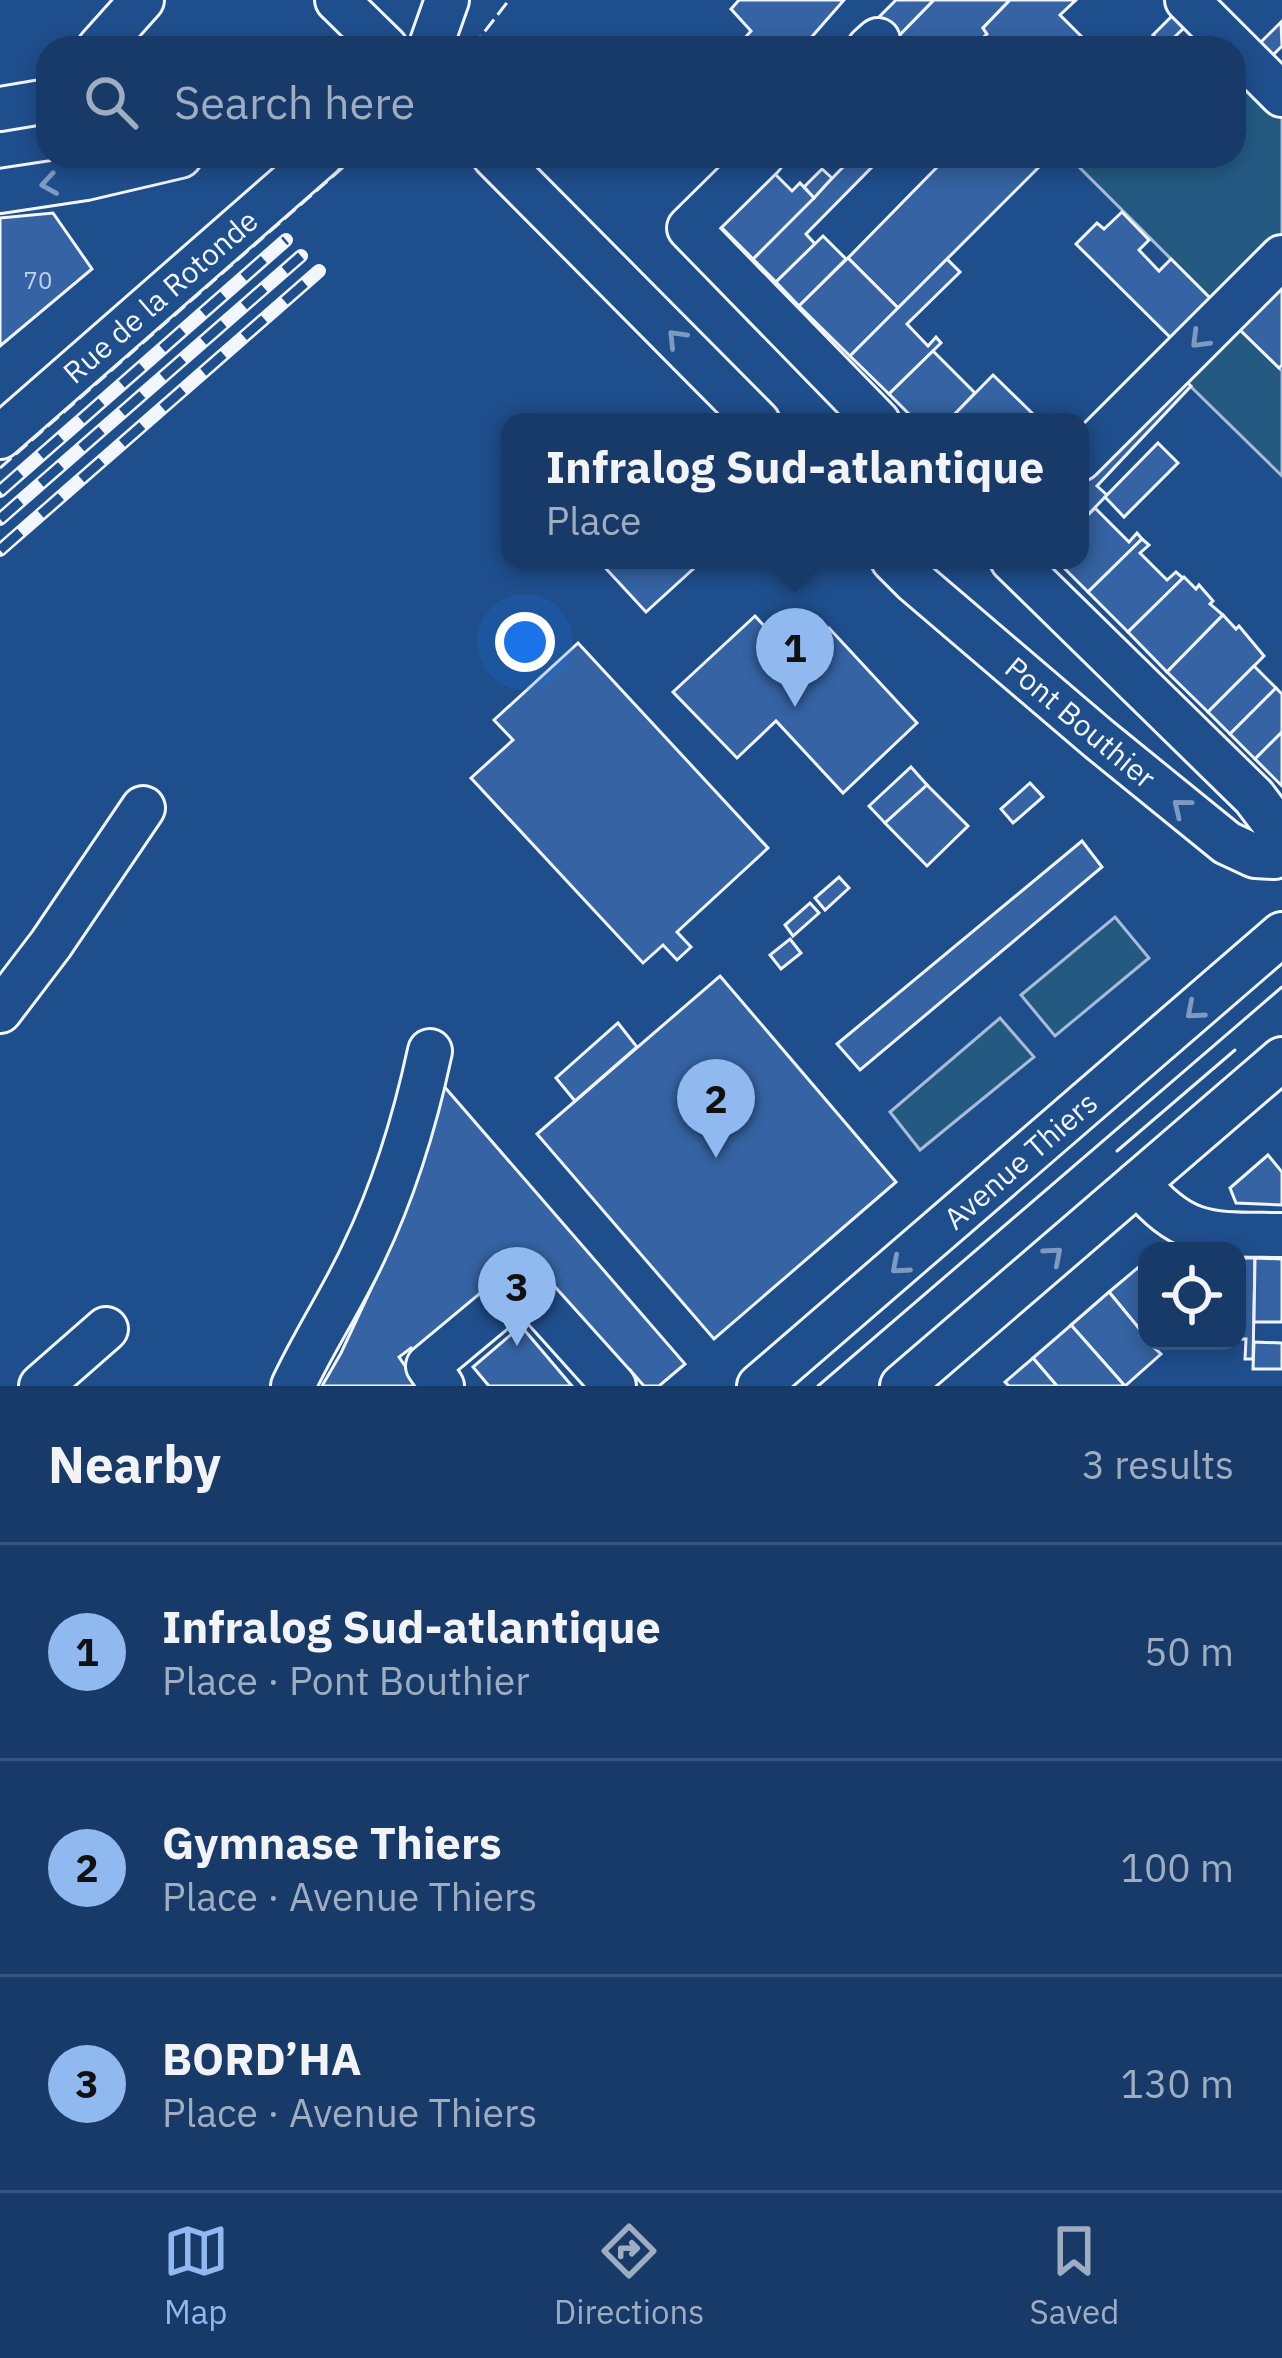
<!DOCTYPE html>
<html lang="en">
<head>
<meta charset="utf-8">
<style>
  body { margin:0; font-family:"IBM Plex Sans",sans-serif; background:#244571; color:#f1f3f6 }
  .controls { position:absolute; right:36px; bottom:36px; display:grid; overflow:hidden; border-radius:24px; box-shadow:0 6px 18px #0003 }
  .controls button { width:108px; height:108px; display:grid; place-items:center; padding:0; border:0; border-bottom:3px solid #36547d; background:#173a69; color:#f1f3f6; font:60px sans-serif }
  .you { position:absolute; left:525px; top:642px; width:42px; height:42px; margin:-30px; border:9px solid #fff; border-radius:50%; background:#1a73e8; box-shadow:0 0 0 18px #1a73e833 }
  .badge { display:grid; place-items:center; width:78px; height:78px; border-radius:50%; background:#90b9f0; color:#111; font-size:39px; font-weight:700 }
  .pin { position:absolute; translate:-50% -99px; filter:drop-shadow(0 3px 6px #0008) }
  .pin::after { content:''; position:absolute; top:63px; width:42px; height:36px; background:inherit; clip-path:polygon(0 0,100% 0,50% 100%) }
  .popup { position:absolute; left:501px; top:413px; width:588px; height:156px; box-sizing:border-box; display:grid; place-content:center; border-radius:24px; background:#173a69; filter:drop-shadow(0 3px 9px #0005); font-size:39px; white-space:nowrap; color:#9eadc0 }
  .popup b { font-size:45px; color:#f1f3f6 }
  .popup::after { content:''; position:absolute; left:50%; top:100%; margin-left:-24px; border:24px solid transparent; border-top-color:#173a69 }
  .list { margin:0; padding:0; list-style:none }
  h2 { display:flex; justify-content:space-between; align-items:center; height:156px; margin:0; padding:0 48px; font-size:51px }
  h2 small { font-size:39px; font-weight:400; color:#9eadc0 }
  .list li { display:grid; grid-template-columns:78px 1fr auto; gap:36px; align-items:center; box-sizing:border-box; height:216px; padding:0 48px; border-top:3px solid #36547d }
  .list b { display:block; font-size:45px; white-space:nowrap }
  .list p { margin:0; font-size:39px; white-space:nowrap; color:#9eadc0 }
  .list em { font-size:39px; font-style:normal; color:#9eadc0 }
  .icon { flex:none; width:66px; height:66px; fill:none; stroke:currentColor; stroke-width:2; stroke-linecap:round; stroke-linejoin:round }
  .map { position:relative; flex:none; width:1282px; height:1386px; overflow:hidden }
  .search { position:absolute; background:#173a69; box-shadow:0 6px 18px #0003; left:36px; right:36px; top:36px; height:132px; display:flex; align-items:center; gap:30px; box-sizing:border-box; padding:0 42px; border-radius:36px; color:#9eadc0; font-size:45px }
  .sheet { height:804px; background:#173a69 }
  nav { display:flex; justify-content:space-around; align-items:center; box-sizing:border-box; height:168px; border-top:3px solid #36547d; background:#173a69; font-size:33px; color:#9eadc0 }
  nav a { display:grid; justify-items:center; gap:6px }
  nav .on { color:#90b9f0 }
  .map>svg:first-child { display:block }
  .green { fill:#245a82; stroke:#a8bbd7; stroke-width:3 }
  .building { fill:#3563a3; stroke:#f2f6ff; stroke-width:3 }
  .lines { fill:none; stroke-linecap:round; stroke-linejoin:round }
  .minor-casing { stroke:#f2f6ff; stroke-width:48 }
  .minor { stroke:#1f4e8c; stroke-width:42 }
  .tram { stroke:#f2f6ff; stroke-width:3 }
  .rail-casing { stroke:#f2f6ff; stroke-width:14 }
  .rail { stroke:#1f4e8c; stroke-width:9; stroke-dasharray:27; stroke-linecap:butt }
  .fence { stroke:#f2f6ff; stroke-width:3; stroke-dasharray:15 6; stroke-linecap:butt }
  .oneway { stroke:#7e9ac0 }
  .labels { text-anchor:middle; stroke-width:9; stroke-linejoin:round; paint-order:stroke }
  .number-label { font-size:24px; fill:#c3d1e8 }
  .street-label { font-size:30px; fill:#f2f6ff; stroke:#1f4e8c }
</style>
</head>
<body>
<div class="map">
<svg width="1282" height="1386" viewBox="0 0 1282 1386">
  <rect width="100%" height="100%" fill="#1f4e8c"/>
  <g class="green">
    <polygon points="1243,74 1282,113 1282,239 1215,303 1068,156 1234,156 1234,84"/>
    <polygon points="1236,326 1282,371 1282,476 1183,379"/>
    <polygon points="1115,917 1149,958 1055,1036 1021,995"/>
    <polygon points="1000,1018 1034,1057 920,1150 890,1112"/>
  </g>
  <g class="building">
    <polygon points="739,0 844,0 802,48 736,48 751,31 731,9"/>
    <polygon points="896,0 934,0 896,39 876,20"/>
    <polygon points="934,0 1010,0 983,28 987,34 973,48 895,48 891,44"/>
    <polygon points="1010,0 1076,0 1060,15 1093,48 973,48 987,34 983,28"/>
    <polygon points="1174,14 1187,25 1163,48 1151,48 1158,40 1153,35"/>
    <polygon points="1281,22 1282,46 1268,60 1256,47"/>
    <polygon points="854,156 867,156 866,158 874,165 806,234 815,244 776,282 753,259"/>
    <polygon points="948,156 1050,156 898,308 848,258"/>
    <polygon points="822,169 832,178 814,198 804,187"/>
    <polygon points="773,172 792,191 800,183 814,198 753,259 719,225"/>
    <polygon points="1122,212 1149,240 1139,250 1159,271 1171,259 1215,303 1176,343 1076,244 1097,223 1104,229"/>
    <polygon points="53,213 92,269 0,346 0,218"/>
    <polygon points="823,236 846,259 799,306 776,282"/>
    <polygon points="848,258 898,308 850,356 799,306"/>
    <polygon points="947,259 960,272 907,324 928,346 936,337 941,343 889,394 850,356"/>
    <polygon points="1282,280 1282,365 1279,368 1236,326"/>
    <polygon points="933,351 975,393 947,422 917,422 889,394"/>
    <polygon points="993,375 1034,415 1027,422 947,422"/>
    <polygon points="1179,375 1191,386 1097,486 1107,495 1080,523 1080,475"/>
    <polygon points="1158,443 1178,463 1124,517 1105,497"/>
    <polygon points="1095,508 1129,542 1137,533 1142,539 1088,592 1056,560 1080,560 1080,523"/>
    <polygon points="1142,539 1149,545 1140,553 1167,580 1176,572 1183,578 1128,632 1088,592"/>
    <polygon points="598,560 703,560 646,612"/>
    <polygon points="1184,577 1196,589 1199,585 1213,601 1210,604 1223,615 1167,672 1128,632"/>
    <polygon points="1223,615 1236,629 1239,626 1264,656 1208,712 1167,672"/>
    <polygon points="755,616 795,659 829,628 917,723 843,793 776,721 737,758 673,692"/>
    <polygon points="578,643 768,848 677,932 691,947 677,960 663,945 643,963 471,778 513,740 494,720"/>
    <polygon points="1254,666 1276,688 1230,734 1208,712"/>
    <polygon points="1276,688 1282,694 1282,732 1255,759 1230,734"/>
    <polygon points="1282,732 1282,786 1255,759"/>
    <polygon points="911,767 927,785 885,823 869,806"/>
    <polygon points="1030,783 1043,797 1013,823 1001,809"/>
    <polygon points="927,785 968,826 927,866 885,823"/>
    <polygon points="1082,841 1102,867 860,1070 837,1044"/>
    <polygon points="839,877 849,888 825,910 815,898"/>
    <polygon points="810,903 819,913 793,936 785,925"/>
    <polygon points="790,939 801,953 781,969 770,955"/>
    <polygon points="720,976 896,1182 714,1339 537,1134"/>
    <polygon points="618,1023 637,1047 575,1101 556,1078"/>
    <polygon points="442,1084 685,1364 659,1386 644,1386 630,1370 624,1374 525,1260 415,1353 411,1348 399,1357 419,1386 322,1386 341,1353 385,1259 407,1202"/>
    <polygon points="1268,1155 1282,1172 1282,1205 1236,1203 1230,1188"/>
    <polygon points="1237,1258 1255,1258 1253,1359 1245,1359 1246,1339 1237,1339"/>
    <polygon points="1255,1258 1282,1259 1282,1322 1254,1322"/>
    <polygon points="1147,1260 1147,1338 1109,1292"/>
    <polygon points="1109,1292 1147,1338 1147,1341 1161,1354 1125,1386 1071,1325"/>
    <polygon points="1071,1325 1125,1386 1057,1386 1033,1358"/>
    <polygon points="521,1326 572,1386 489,1386 473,1367"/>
    <polygon points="1254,1342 1282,1343 1282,1369 1253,1369"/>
    <polygon points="1033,1358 1057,1386 1009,1386 1005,1382"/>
  </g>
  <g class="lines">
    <defs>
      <g id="minor">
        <polyline points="337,0 386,48"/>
        <polyline points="1187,0 1282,95"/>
        <polyline points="99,48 142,0"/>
        <polyline points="430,48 447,0"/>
        <polyline points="869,48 878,40"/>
        <polyline points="0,109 48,101"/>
        <polyline points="494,156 758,422"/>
        <polyline points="762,156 689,228 878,422"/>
        <polyline points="0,191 86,178 180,156"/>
        <polyline points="0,437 321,156"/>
        <polyline points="1080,459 1282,257"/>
        <polyline points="893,560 914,581 1099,739 1227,843 1255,856 1274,857 1282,852"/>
        <polyline points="1012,560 1254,797 1282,834"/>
        <polyline points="0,1011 51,944 143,808"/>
        <path d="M 1138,1183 C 1185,1240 1213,1234 1282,1235"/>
        <polyline points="41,1386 106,1329"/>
        <path d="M 293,1386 C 314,1341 342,1299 363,1254 C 394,1190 415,1121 430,1051"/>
        <polyline points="442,1386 428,1366 524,1286 614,1386"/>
        <polyline points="759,1386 1282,934"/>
        <polyline points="902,1386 1282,1059"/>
      </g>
    </defs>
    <use href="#minor" class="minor-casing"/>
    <use href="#minor" class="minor"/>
    <g class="tram">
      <polyline points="1117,1151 1235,1050"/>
      <polyline points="818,1386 1282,987"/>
    </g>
    <defs>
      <g id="rail">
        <polyline points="0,491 286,240"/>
        <polyline points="0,519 301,256"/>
        <polyline points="0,550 319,271"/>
      </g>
    </defs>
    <use href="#rail" class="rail-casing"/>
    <use href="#rail" class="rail"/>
    <g class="fence">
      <polyline points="472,48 509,0"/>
      <polyline points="0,468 356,156"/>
    </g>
  </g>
  <defs><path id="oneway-chevron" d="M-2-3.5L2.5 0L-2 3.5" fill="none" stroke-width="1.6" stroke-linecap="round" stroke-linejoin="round" transform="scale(3)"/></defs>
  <g class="oneway">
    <use href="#oneway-chevron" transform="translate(49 184) rotate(171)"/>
    <use href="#oneway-chevron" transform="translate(676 338) rotate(-134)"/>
    <use href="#oneway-chevron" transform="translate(1199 340) rotate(135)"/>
    <use href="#oneway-chevron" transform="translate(1181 807) rotate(-141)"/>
    <use href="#oneway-chevron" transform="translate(1194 1011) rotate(139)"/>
    <use href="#oneway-chevron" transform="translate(1054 1255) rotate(-41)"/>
    <use href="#oneway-chevron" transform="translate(899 1266) rotate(139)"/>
  </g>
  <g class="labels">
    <g class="number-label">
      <text x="38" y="289">70</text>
    </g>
    <g class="street-label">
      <text transform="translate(161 297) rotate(-41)" y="10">Rue de la Rotonde</text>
      <text transform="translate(1080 723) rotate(40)" y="10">Pont Bouthier</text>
      <text transform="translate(1021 1161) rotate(-41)" y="10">Avenue Thiers</text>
    </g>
  </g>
</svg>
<div class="controls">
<button><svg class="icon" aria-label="locate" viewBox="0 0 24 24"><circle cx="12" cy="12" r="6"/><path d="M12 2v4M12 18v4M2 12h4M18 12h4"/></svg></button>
</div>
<div class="you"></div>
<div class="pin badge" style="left:795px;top:707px">1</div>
<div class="popup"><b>Infralog Sud-atlantique</b>Place</div>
<div class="pin badge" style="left:716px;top:1158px">2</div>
<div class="pin badge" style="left:517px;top:1346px">3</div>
<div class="search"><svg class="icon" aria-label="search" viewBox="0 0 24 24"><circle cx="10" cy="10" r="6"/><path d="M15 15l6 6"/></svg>Search here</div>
</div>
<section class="sheet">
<h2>Nearby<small>3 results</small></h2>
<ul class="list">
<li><span class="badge">1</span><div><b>Infralog Sud-atlantique</b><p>Place · Pont Bouthier</p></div><em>50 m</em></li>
<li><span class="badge">2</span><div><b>Gymnase Thiers</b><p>Place · Avenue Thiers</p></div><em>100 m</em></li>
<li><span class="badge">3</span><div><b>BORD’HA</b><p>Place · Avenue Thiers</p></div><em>130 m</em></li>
</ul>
</section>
<nav>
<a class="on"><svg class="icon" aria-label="map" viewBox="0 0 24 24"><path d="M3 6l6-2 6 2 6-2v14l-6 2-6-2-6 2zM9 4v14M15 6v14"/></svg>Map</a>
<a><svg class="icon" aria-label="directions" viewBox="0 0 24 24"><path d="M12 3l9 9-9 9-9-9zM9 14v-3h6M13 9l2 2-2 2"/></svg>Directions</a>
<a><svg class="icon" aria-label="saved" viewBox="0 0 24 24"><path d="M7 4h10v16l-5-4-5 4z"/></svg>Saved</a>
</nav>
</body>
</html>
